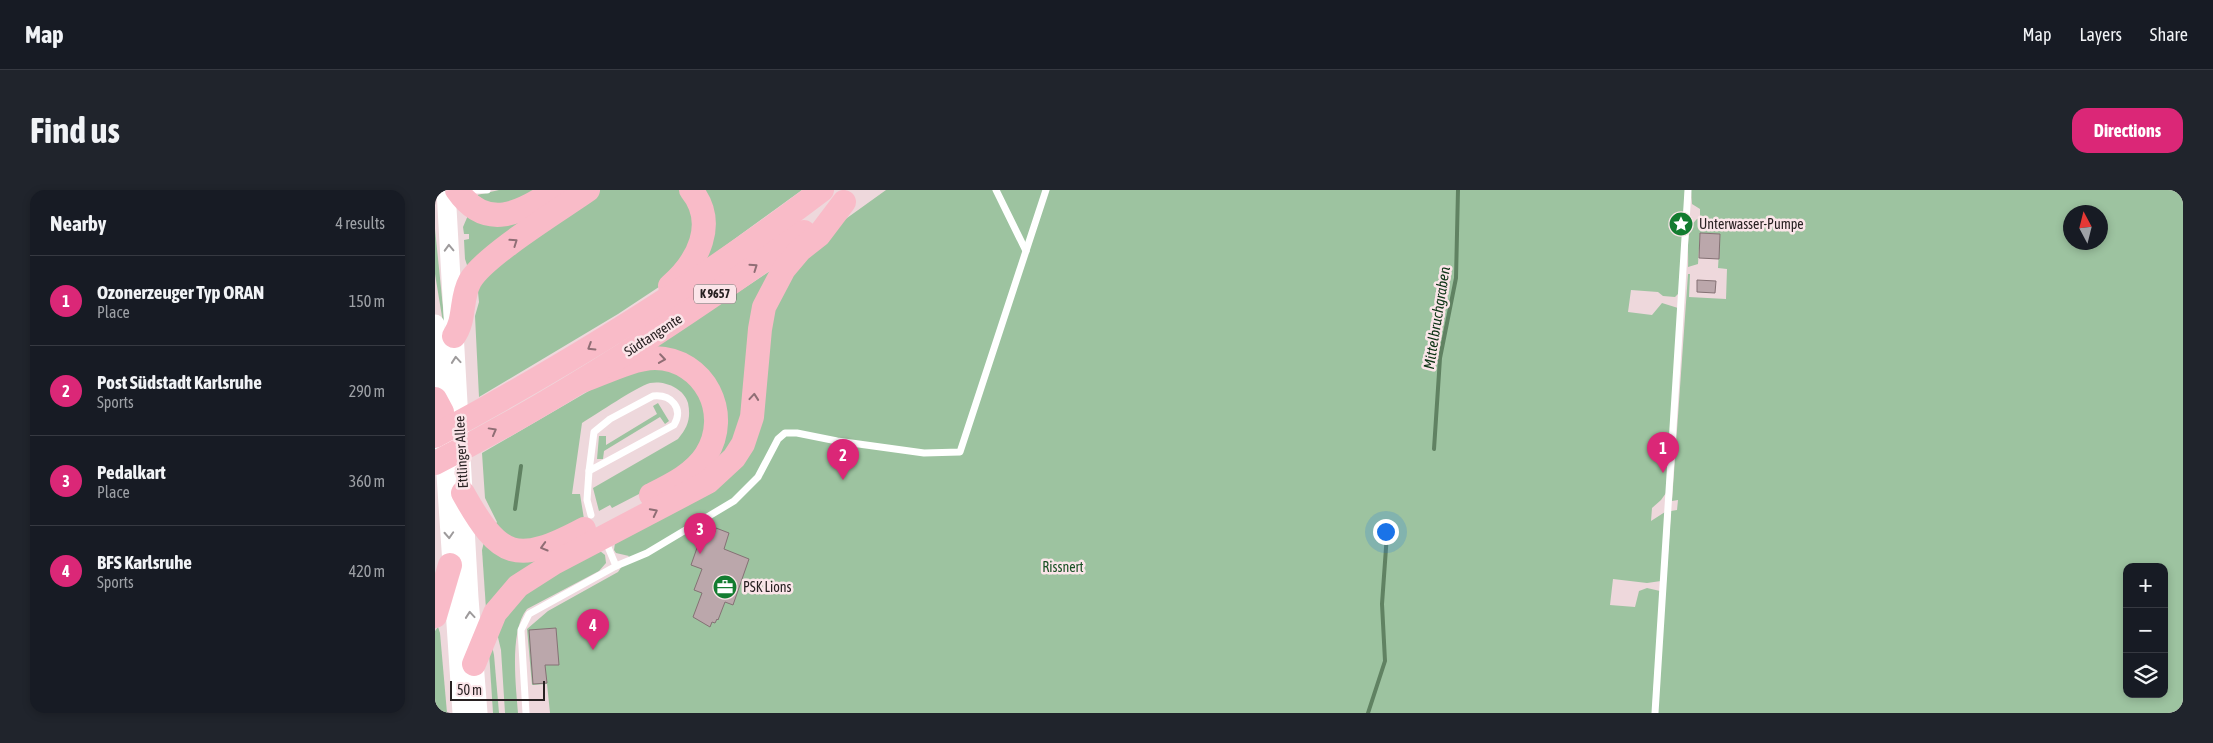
<!DOCTYPE html>
<html lang="en">
<head>
<meta charset="utf-8">
<style>
  body { margin:0; font-family:"Asap Condensed",sans-serif; background:#20242c; color:#f1f3f6 }
  .controls { position:absolute; right:15px; bottom:15px; display:grid; overflow:hidden; border-radius:10px; box-shadow:0 2px 8px #0003 }
  .controls button { width:45px; height:45px; display:grid; place-items:center; padding:0; border:0; border-bottom:1px solid #363941; background:#171b24; color:#f1f3f6; font:25px sans-serif }
  .compass { position:absolute; left:1628px; top:15px; width:45px; height:45px; border-radius:50%; background:#171b24; box-shadow:0 2px 8px #0003; rotate:353deg }
  .scale { position:absolute; left:15px; bottom:12px; width:95px; box-sizing:border-box; padding-left:5px; border:2px solid #282122; border-top:0; font-size:14px; line-height:18px; white-space:nowrap; color:#282122; -webkit-text-stroke:4px #fbe5e9; paint-order:stroke }
  .you { position:absolute; left:950px; top:341px; width:18px; height:18px; margin:-12px; border:4px solid #fff; border-radius:50%; background:#1a73e8; box-shadow:0 0 0 8px #1a73e833 }
  .badge { display:grid; place-items:center; width:32px; height:32px; border-radius:50%; background:#db2777; color:#fff; font-size:16px; font-weight:700 }
  .pin { position:absolute; translate:-50% -41px; filter:drop-shadow(0 1px 2px #0008) }
  .pin::after { content:''; position:absolute; top:26px; width:18px; height:15px; background:inherit; clip-path:polygon(0 0,100% 0,50% 100%) }
  .list { margin:0; padding:0; list-style:none }
  h2 { display:flex; justify-content:space-between; align-items:center; height:65px; margin:0; padding:0 20px; font-size:21px }
  h2 small { font-size:16px; font-weight:400; color:#9ea1a6 }
  .list li { display:grid; grid-template-columns:32px 1fr auto; gap:15px; align-items:center; box-sizing:border-box; height:90px; padding:0 20px; border-top:1px solid #363941 }
  .list b { display:block; font-size:19px; white-space:nowrap }
  .list p { margin:0; font-size:16px; white-space:nowrap; color:#9ea1a6 }
  .list em { font-size:16px; font-style:normal; color:#9ea1a6 }
  .icon { flex:none; width:28px; height:28px; fill:none; stroke:currentColor; stroke-width:2; stroke-linecap:round; stroke-linejoin:round }
  .map { position:relative; flex:none; width:1748px; height:523px; overflow:hidden; border-radius:15px }
  header { display:flex; align-items:center; gap:30px; box-sizing:border-box; height:70px; padding:0 25px; background:#171b24; border-bottom:1px solid #363941 }
  header strong { font-size:24px }
  nav { display:flex; gap:28px; margin-inline-start:auto; font-size:18px }
  .intro { display:flex; align-items:center; justify-content:space-between; box-sizing:border-box; height:120px; padding:0 30px }
  h1 { margin:0; font-size:35px }
  .button { padding:12px 22px; border-radius:15px; background:#db2777; color:#fff; font-size:18px; font-weight:700 }
  main { display:flex; gap:30px; padding:0 30px }
  aside { flex:1; background:#171b24; border-radius:15px; box-shadow:0 2px 8px #0003 }
  .map>svg:first-child { display:block }
  .green { fill:#9dc3a0; fill-rule:evenodd }
  .lines { fill:none; stroke-linecap:round; stroke-linejoin:round }
  .stream { stroke:#608262; stroke-width:4 }
  .building { fill:#bba7ab; stroke:#847174 }
  .lane { stroke:#fff; stroke-width:7 }
  .secondary { stroke:#fff; stroke-width:19 }
  .highway { stroke:#f9bbc8; stroke-width:24 }
  .oneway { stroke:#906e75 }
  .oneway2 { stroke:#9e9b9c }
  .labels { text-anchor:middle; stroke-width:5; stroke-linejoin:round; paint-order:stroke }
  .shield { fill:#fbe5e9; stroke:#675c5e; stroke-width:1 }
  .shield-label { font-size:12px; font-weight:bold; fill:#282122 }
  .poi-label { font-size:14px; fill:#282122; stroke:#fbe5e9; text-anchor:start }
  .street-label { font-size:14px; fill:#282122; stroke:#fbe5e9 }
  .park-label { font-size:14px; fill:#185023; stroke:#fbe5e9 }
  .water-label { font-size:15px; font-style:italic; fill:#0c3314; stroke:#fbe5e9 }
</style>
</head>
<body>
<header>
<strong>Map</strong>
<nav><a>Map</a><a>Layers</a><a>Share</a></nav>
</header>
<div class="intro"><h1>Find us</h1><a class="button">Directions</a></div>
<main>
<aside>
<h2>Nearby<small>4 results</small></h2>
<ul class="list">
<li><span class="badge">1</span><div><b>Ozonerzeuger Typ ORAN</b><p>Place</p></div><em>150 m</em></li>
<li><span class="badge">2</span><div><b>Post Südstadt Karlsruhe</b><p>Sports</p></div><em>290 m</em></li>
<li><span class="badge">3</span><div><b>Pedalkart</b><p>Place</p></div><em>360 m</em></li>
<li><span class="badge">4</span><div><b>BFS Karlsruhe</b><p>Sports</p></div><em>420 m</em></li>
</ul>
</aside>
<div class="map">
<svg width="1748" height="523" viewBox="0 0 1748 523">
  <rect width="100%" height="100%" fill="#eed8dc"/>
  <g class="green">
    <polygon points="64,0 110,0 62,20 42,5"/>
    <polygon points="129,0 143,0 34,81 30,69 29,50 34,49 34,44 29,44 28,37 34,23"/>
    <polygon points="162,0 247,0 263,34 239,87 183,124 44,207 40,126 44,112 42,92"/>
    <polygon points="262,0 367,0 272,69"/>
    <polygon points="451,0 1250,0 1244,103 1240,107 1228,106 1223,102 1196,100 1193,122 1217,125 1227,113 1243,118 1231,303 1226,310 1217,318 1216,331 1230,322 1226,391 1212,393 1178,389 1175,415 1200,417 1204,401 1212,398 1225,401 1217,523 115,523 112,494 97,495 92,439 113,421 183,382 194,366 181,363 179,360 180,353 292,286 335,121 380,51"/>
    <path d="M 1256,0 L 1748,0 L 1748,523 L 1222,523 L 1236,321 L 1242,320 L 1243,310 L 1237,311 L 1253,84 L 1255,84 L 1254,107 L 1291,109 L 1292,79 L 1283,78 L 1285,44 L 1265,43 L 1263,74 L 1253,77 C 1254,61 1249,36 1265,27 L 1265,19 L 1257,14 ZM 1636,22 L 1666,22 L 1666,52 L 1636,52 ZM 1692,377 L 1729,377 L 1729,504 L 1692,504 Z"/>
    <polygon points="0,39 12,157 0,84"/>
    <polygon points="335,81 299,258 246,296 285,214 216,160"/>
    <path d="M 231,175 L 270,204 L 273,249 L 231,290 L 177,318 L 175,315 L 164,321 L 158,298 L 243,249 C 253,237 256,228 253,213 C 249,198 229,190 215,193 C 201,197 162,224 147,233 L 137,304 L 145,304 L 149,329 L 94,354 L 57,340 L 62,332 L 50,308 L 47,263 L 183,184 Z"/>
    <polygon points="223,213 234,231 230,234 225,227 169,261 168,269 162,269 164,246 171,246 171,255 222,224 218,216"/>
    <polygon points="49,352 114,362 51,419 47,360"/>
    <path d="M 165,361 L 170,365 L 171,373 L 164,381 L 92,419 C 74,441 81,496 83,523 L 70,523 L 66,460 L 61,439 L 87,400 Z"/>
    <polygon points="3,437 5,443 12,523 0,523 0,441"/>
    <polygon points="57,456 59,465 64,523 58,523 54,462"/>
  </g>
  <g class="lines">
    <g class="stream">
      <polyline points="999,259 1005,168 1021,88 1023,0"/>
      <polyline points="80,319 86,276"/>
      <polyline points="933,523 950,471 947,414 952,344"/>
    </g>
  </g>
  <g class="building">
    <polygon points="1265,43 1285,44 1284,69 1264,68"/>
    <polygon points="1262,90 1281,91 1280,103 1262,102"/>
    <polygon points="269,338 280,342 281,338 294,343 289,359 314,369 298,415 290,412 283,430 282,429 280,433 277,432 275,437 258,427 267,403 259,400 267,379 256,375"/>
    <polygon points="121,438 124,475 110,475 112,493 98,494 94,440"/>
  </g>
  <g class="lines">
    <g class="lane">
      <polyline points="39,0 52,0"/>
      <polyline points="561,0 591,61"/>
      <path d="M 218,206 C 236,204 249,218 239,235 L 154,281 L 159,242 L 175,229 Z"/>
      <polyline points="154,281 152,310 156,325"/>
      <polyline points="173,357 181,376"/>
      <polyline points="91,523 86,440 94,424 181,376 212,363 299,311 323,287 343,249 350,243 362,243 402,251 489,263 525,262 611,0"/>
      <polyline points="1220,523 1253,0"/>
    </g>
    <g class="secondary">
      <polyline points="11,0 34,408 43,523"/>
      <polyline points="0,134 7,223"/>
      <polyline points="9,255 27,523"/>
    </g>
    <g class="highway">
      <path d="M 22,0 C 51,42 86,23 120,0"/>
      <path d="M 235,96 C 263,72 283,33 256,0"/>
      <path d="M 19,146 C 31,129 25,109 35,91 C 49,66 126,19 153,0"/>
      <path d="M 147,191 C 167,184 198,168 220,168 C 270,169 297,224 271,265 C 259,284 236,295 216,305"/>
      <polyline points="0,209 7,222"/>
      <path d="M 0,246 C 135,173 265,93 387,0"/>
      <path d="M 0,273 C 130,207 251,126 369,42"/>
      <path d="M 28,303 C 65,369 81,375 149,339"/>
      <polyline points="0,426 15,375"/>
      <polyline points="39,474 60,423 83,396 119,373 273,292 299,268 308,254 317,227 325,139 329,117 349,79 365,60 384,45 409,12"/>
    </g>
  </g>
  <defs><path id="oneway-chevron" d="M-2-3.5L2.5 0L-2 3.5" fill="none" stroke-width="1.6" stroke-linecap="round" stroke-linejoin="round" transform="scale(1.25)"/></defs>
  <g class="oneway">
    <use href="#oneway-chevron" transform="translate(79 52) rotate(-35)"/>
    <use href="#oneway-chevron" transform="translate(319 77) rotate(-35)"/>
    <use href="#oneway-chevron" transform="translate(156 157) rotate(148)"/>
    <use href="#oneway-chevron" transform="translate(227 169) rotate(8)"/>
    <use href="#oneway-chevron" transform="translate(319 207) rotate(-85)"/>
    <use href="#oneway-chevron" transform="translate(58 241) rotate(-29)"/>
    <use href="#oneway-chevron" transform="translate(219 322) rotate(-27)"/>
    <use href="#oneway-chevron" transform="translate(109 357) rotate(164)"/>
  </g>
  <g class="oneway2">
    <use href="#oneway-chevron" transform="translate(14 58) rotate(-92)"/>
    <use href="#oneway-chevron" transform="translate(21 170) rotate(-95)"/>
    <use href="#oneway-chevron" transform="translate(14 345) rotate(87)"/>
    <use href="#oneway-chevron" transform="translate(35 425) rotate(-95)"/>
  </g>
  <defs>
    <symbol id="sight-disc" viewBox="-11 -11 22 22"><circle r="9.5" fill="#137c30" stroke="#fbe5e9"/><path d="M0-6L1.8-2.2L6-1.7L2.9 1.2L3.7 5.4L0 3.3L-3.7 5.4L-2.9 1.2L-6-1.7L-1.8-2.2Z" fill="#fff"/></symbol>
    <symbol id="office-disc" viewBox="-11 -11 22 22"><circle r="9.5" fill="#137c30" stroke="#fbe5e9"/><path d="M-6-3h4V-5.5h4V-3h4V5H-6ZM-1-4.5V-3h2v-1.5ZM-6 0V1H6V0Z" fill="#fff"/></symbol>
  </defs>
  <g fill-rule="evenodd">
    <use href="#sight-disc" x="1232" y="20" width="28" height="28"/>
    <use href="#office-disc" x="276" y="383" width="28" height="28"/>
  </g>
  <g class="labels">
    <rect class="shield" x="259" y="94.5" width="42" height="19" rx="4"/>
    <g class="shield-label">
      <text x="280" y="108">K 9657</text>
    </g>
    <g class="poi-label">
      <text x="1264" y="39">Unterwasser-Pumpe</text>
      <text x="308" y="402">PSK Lions</text>
    </g>
    <g class="street-label">
      <text transform="translate(218 145) rotate(-33)" y="5">Südtangente</text>
      <text transform="translate(26 262) rotate(-93)" y="5">Ettlinger Allee</text>
    </g>
    <g class="park-label">
      <text x="628" y="382">Rissnert</text>
    </g>
    <g class="water-label">
      <text transform="translate(1002 128) rotate(-81)" y="5">Mittelbruchgraben</text>
    </g>
  </g>
</svg>
<div class="controls">
<button>+</button>
<button>−</button>
<button><svg class="icon" aria-label="layers" viewBox="0 0 24 24"><path d="M12 4l9 5-9 5-9-5zM3 14l9 5 9-5"/></svg></button>
</div>
<svg class="compass" viewBox="-18 -18 36 36"><path d="M0-13l5 13h-10z" fill="#e53935"/><path d="M0 13l5-13h-10z" fill="#9ea1a6"/></svg>
<div class="scale">50 m</div>
<div class="you"></div>
<div class="pin badge" style="left:1228px;top:283px">1</div>
<div class="pin badge" style="left:408px;top:290px">2</div>
<div class="pin badge" style="left:265px;top:364px">3</div>
<div class="pin badge" style="left:158px;top:460px">4</div>
</div>
</main>
</body>
</html>
